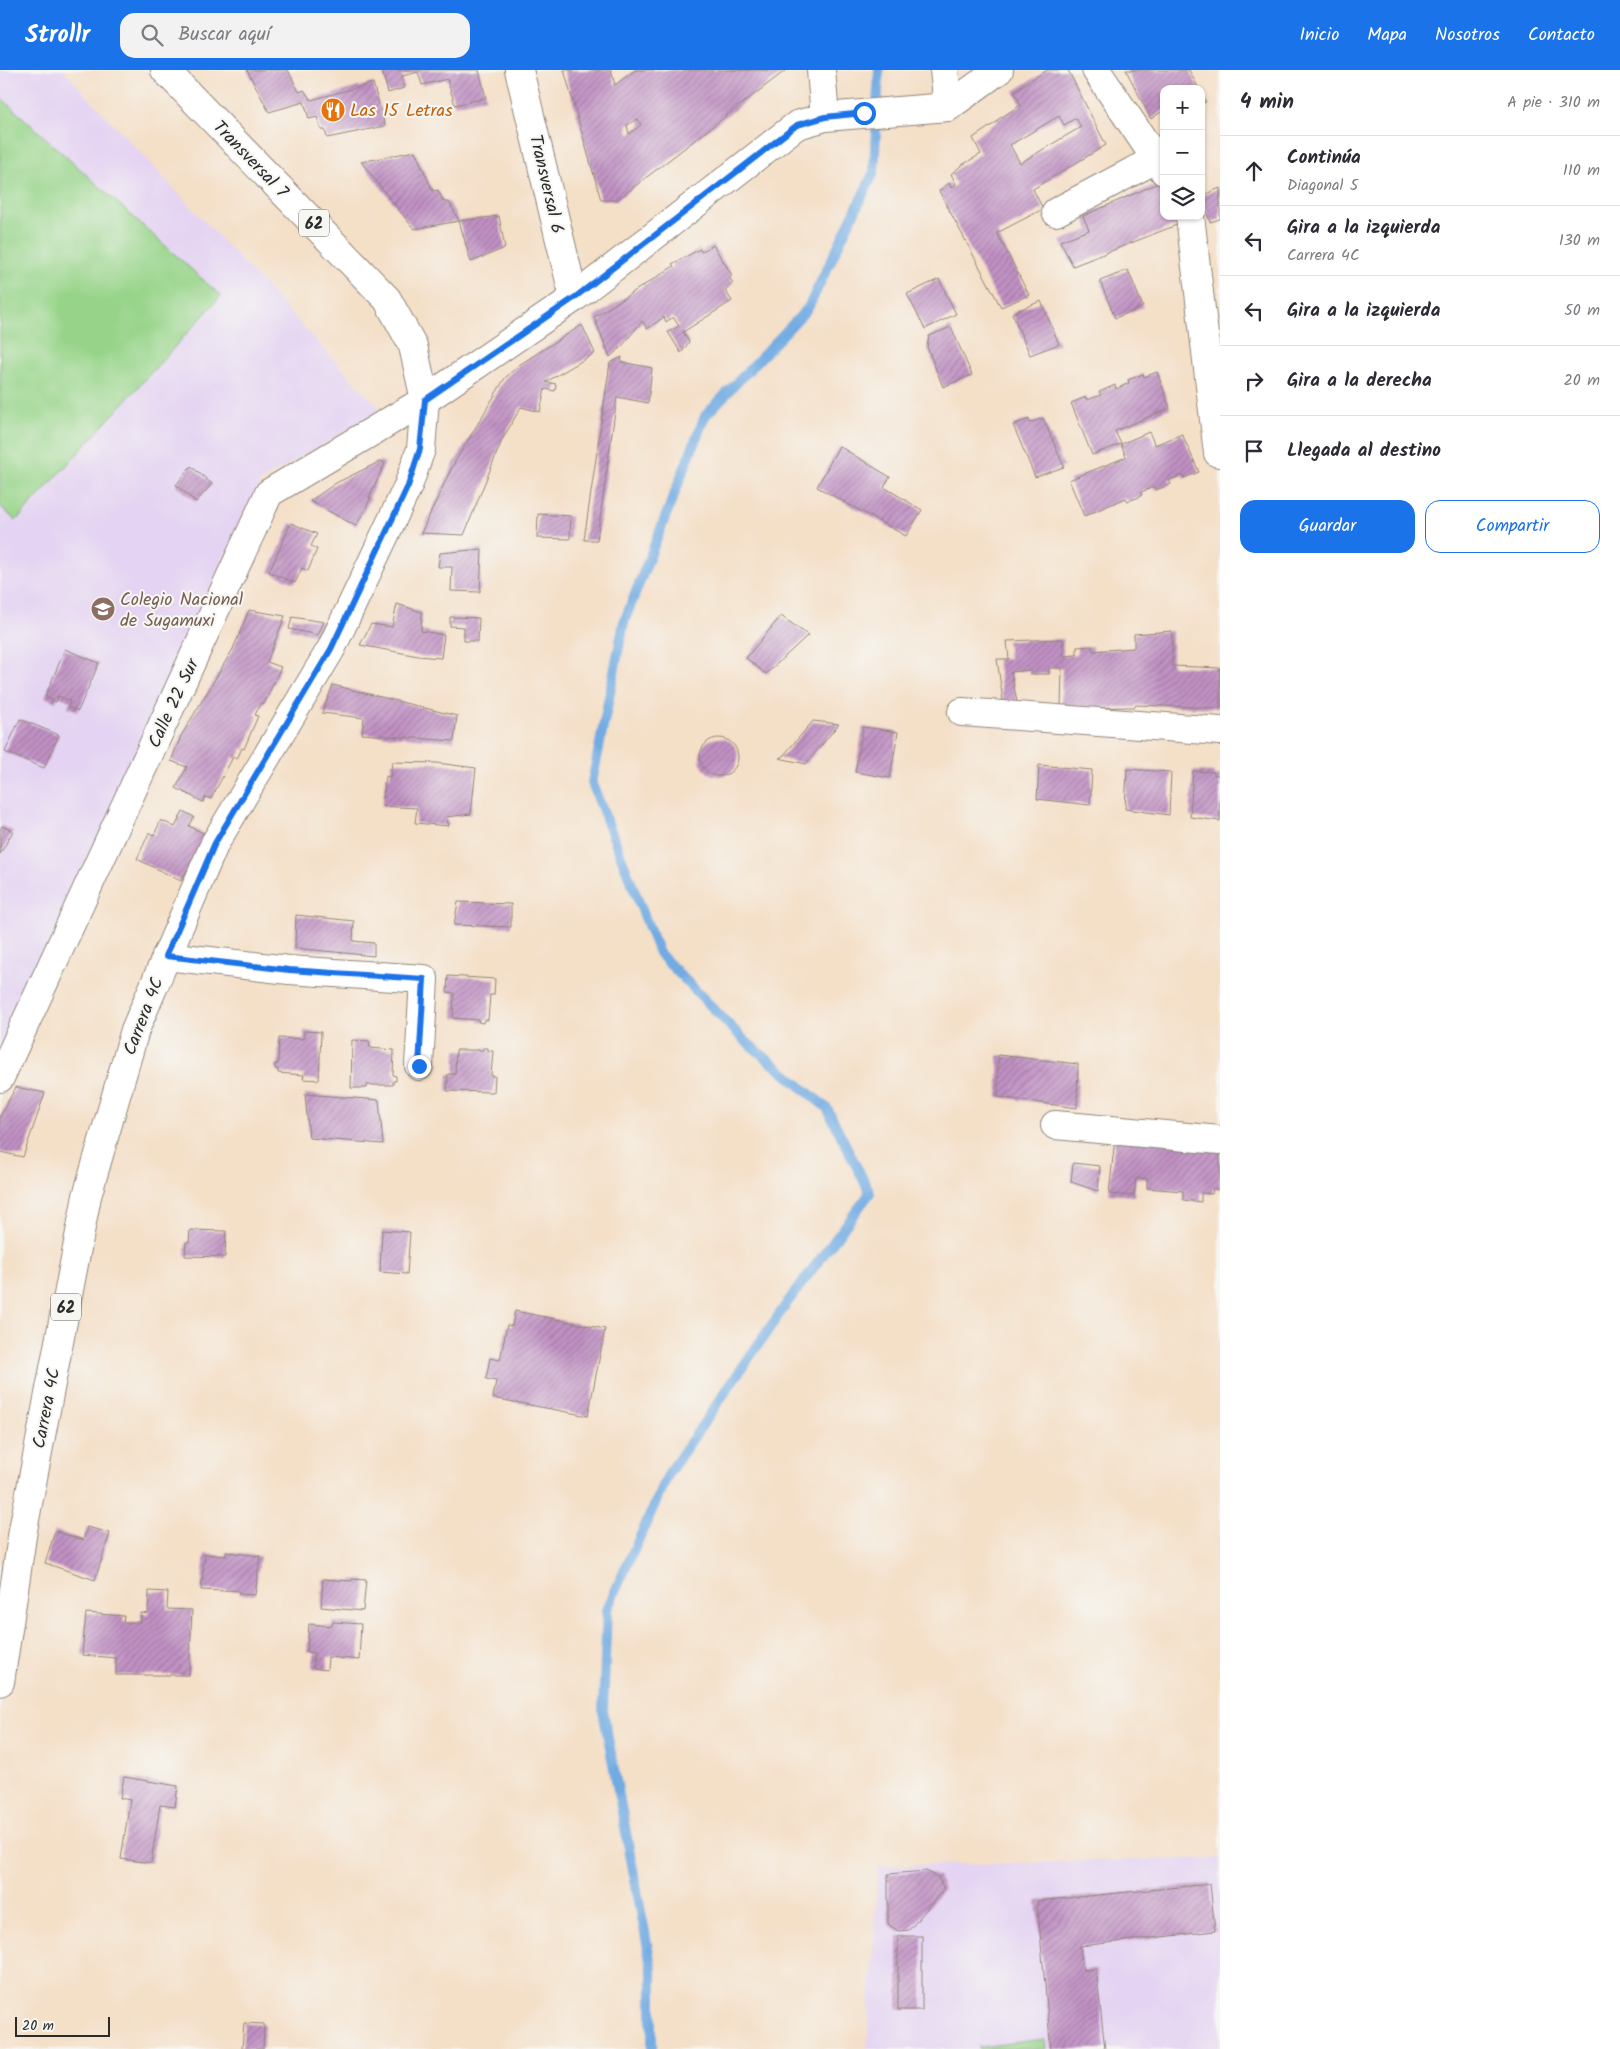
<!DOCTYPE html>
<html lang="es">
<head>
<meta charset="utf-8">
<style>
  body { margin:0; font-family:Kalam,sans-serif; background:#f2f2f3; color:#2b2b33 }
  .controls { position:absolute; right:15px; top:15px; display:grid; overflow:hidden; border-radius:10px; box-shadow:0 1px 4px #0004 }
  .controls button { width:45px; height:45px; display:grid; place-items:center; padding:0; border:0; border-bottom:1px solid #e1e1e2; background:#fff; color:#2b2b33; font:25px sans-serif }
  .scale { position:absolute; left:15px; bottom:12px; width:95px; box-sizing:border-box; padding-left:5px; border:2px solid #2b2b2b; border-top:0; font-size:14px; line-height:18px; white-space:nowrap; color:#2b2b2b; -webkit-text-stroke:4px #f6f6f2; paint-order:stroke }
  .stop { position:absolute; width:15px; height:15px; margin:-11px; border:4px solid #1a73e8; border-radius:50%; background:#fff }
  .stop.end { background:#1a73e8; border-color:#fff; box-shadow:0 1px 5px #0008 }
  .list { margin:0; padding:0; list-style:none }
  h2 { display:flex; justify-content:space-between; align-items:center; height:65px; margin:0; padding:0 20px; font-size:21px }
  h2 small { font-size:16px; font-weight:400; color:#7c7c81 }
  .list li { display:grid; grid-template-columns:32px 1fr auto; gap:15px; align-items:center; box-sizing:border-box; height:70px; padding:0 20px; border-top:1px solid #e1e1e2 }
  .list b { display:block; font-size:19px; white-space:nowrap }
  .list p { margin:0; font-size:16px; white-space:nowrap; color:#7c7c81 }
  .list em { font-size:16px; font-style:normal; color:#7c7c81 }
  .actions { display:flex; gap:10px; padding:15px 20px }
  .actions a { flex:1; padding:11px 0; border:1px solid #1a73e8; border-radius:15px; text-align:center; font-size:18px; color:#1a73e8 }
  .actions .main { background:#1a73e8; color:#fff }
  .icon { flex:none; width:28px; height:28px; fill:none; stroke:currentColor; stroke-width:2; stroke-linecap:round; stroke-linejoin:round }
  .map { position:relative; flex:none; width:1220px; height:1979px; overflow:hidden }
  header { display:flex; align-items:center; gap:30px; box-sizing:border-box; height:70px; padding:0 25px; background:#1a73e8; color:#fff }
  header strong { font-size:24px }
  nav { display:flex; gap:28px; margin-inline-start:auto; font-size:18px }
  .search { width:350px; height:45px; background:#f2f2f3; display:flex; align-items:center; gap:12px; box-sizing:border-box; padding:0 18px; border-radius:15px; color:#7c7c81; font-size:19px }
  main { display:flex }
  aside { flex:1; background:#fff }
  .map>svg:first-child { display:block }
  .built { fill:#e4d3f2 }
  .grass { fill:#97d489; stroke:#61805a }
  .lines { fill:none; stroke-linecap:round; stroke-linejoin:round }
  .stream { stroke:#71abe2; stroke-width:10 }
  .building { fill:url(#building-hatch); fill-rule:evenodd }
  .minor-casing { stroke:#908579; stroke-width:30 }
  .major-casing { stroke:#908579; stroke-width:30 }
  .minor { stroke:#fff; stroke-width:28 }
  .major { stroke:#fff; stroke-width:28 }
  .route { stroke:#1a73e8; stroke-width:6 }
  .labels { text-anchor:middle; stroke-width:4; stroke-linejoin:round; paint-order:stroke }
  .shield { fill:#f6f6f2; stroke:#686867; stroke-width:1 }
  .shield-label { font-size:16px; font-weight:bold; fill:#2b2b2b }
  .food-label { font-size:18px; fill:#c56008; stroke:#f6f6f2; text-anchor:start }
  .street-label { font-size:18px; fill:#2b2b2b; stroke:#f6f6f2 }
  .education-label { font-size:18px; fill:#785e54; stroke:#f6f6f2; text-anchor:start }
</style>
</head>
<body>
<header>
<strong>Strollr</strong>
<div class="search"><svg class="icon" aria-label="search" viewBox="0 0 24 24"><circle cx="10" cy="10" r="6"/><path d="M15 15l6 6"/></svg>Buscar aquí</div>
<nav><a>Inicio</a><a>Mapa</a><a>Nosotros</a><a>Contacto</a></nav>
</header>
<main>
<div class="map">
<svg width="1220" height="1979" viewBox="0 0 1220 1979">
  <defs>
    <pattern id="building-hatch" width="6" height="6" patternUnits="userSpaceOnUse" patternTransform="scale(1.25)"><rect width="6" height="6" fill="#c191c4"/><path d="M-1 1l2-2M0 6l6-6M5 7l2-2" fill="none" stroke="#9d779f"/></pattern>
  </defs>
  <rect width="100%" height="100%" fill="#f6f6f2"/>
  <filter id="ink" filterUnits="userSpaceOnUse"><feTurbulence type="fractalNoise" baseFrequency=".02" numOctaves="2"/><feDisplacementMap in="SourceGraphic" scale="10" xChannelSelector="R" yChannelSelector="G"/><feConvolveMatrix kernelMatrix="1 2 1 2 8 2 1 2 1" color-interpolation-filters="sRGB"/></filter>
  <filter id="wash" filterUnits="userSpaceOnUse"><feTurbulence type="fractalNoise" baseFrequency=".0096" numOctaves="4" result="noise"/><feDisplacementMap in="SourceGraphic" scale="20" xChannelSelector="R" yChannelSelector="G"/><feGaussianBlur stdDeviation="1.12" result="paint"/><feColorMatrix in="noise" values="0 0 0 0 0 0 0 0 0 0 0 0 0 0 0 0 0 1.4 0 .05"/><feComposite in="paint" operator="in"/></filter>
  <g filter="url(#wash)">
    <rect width="100%" height="100%" fill="#f4dfc7"/>
    <g class="built">
      <polygon points="0,0 63,0 381,340 261,411 0,997"/>
      <polygon points="1220,1788 1220,1979 867,1979 878,1796"/>
    </g>
    <g class="grass">
      <polygon points="0,27 221,226 16,451 0,436"/>
      <polygon points="1045,1969 1046,1979 979,1979 979,1977"/>
    </g>
    <g class="lines">
      <polyline class="stream" points="652,1979 652,1900 603,1641 607,1539 669,1403 787,1233 870,1123 827,1038 744,970 659,883 592,713 624,552 705,346 808,238 874,102 879,0"/>
    </g>
    <g id="blocks">
      <g class="building">
        <polygon points="247,0 288,0 299,22 304,20 311,30 373,13 385,56 327,68 325,60 321,60 317,47 309,49 304,32 269,42"/>
        <polygon points="382,0 479,0 486,28 455,35 447,9 422,15 418,2 402,6 404,18 388,23"/>
        <path d="M 564,0 L 611,0 L 615,15 L 635,0 L 786,0 L 617,130 L 601,130 ZM 638,49 L 641,55 L 629,64 L 627,55 Z"/>
        <path d="M 1047,0 L 1068,0 L 1106,75 L 1033,119 L 1043,139 L 997,163 L 1029,225 L 1001,237 L 939,121 L 949,113 L 951,118 L 956,114 L 951,104 L 962,95 L 981,84 L 973,68 L 998,51 L 997,50 L 1021,35 L 1014,21 ZM 1059,46 L 1064,55 L 1076,48 L 1081,57 L 1020,93 L 1010,75 Z"/>
        <polygon points="1126,0 1189,0 1199,19 1164,19 1164,40 1151,49"/>
        <polygon points="1201,23 1206,32 1201,34"/>
        <polygon points="415,81 433,121 438,120 444,132 449,132 459,151 414,159 361,92"/>
        <polygon points="1161,112 1164,117 1164,146 1176,146 1179,154 1073,196 1060,171 1089,160 1083,146"/>
        <polygon points="1220,118 1220,149 1210,152 1201,126"/>
        <polygon points="499,146 505,178 471,192 459,151"/>
        <polygon points="713,175 732,205 729,207 733,213 725,220 732,231 683,262 689,272 681,283 668,262 679,256 673,247 666,252 664,247 647,259 642,251 623,275 610,287 594,247 674,196 672,194 700,179 701,182"/>
        <polygon points="1128,200 1143,237 1115,248 1100,211"/>
        <polygon points="939,209 956,244 925,259 907,224"/>
        <polygon points="1041,231 1059,274 1030,285 1012,243"/>
        <polygon points="582,255 595,283 546,312 556,314 555,321 545,319 540,342 521,337 502,370 464,465 421,463 452,397 505,308 519,295"/>
        <polygon points="951,257 972,305 943,317 927,277 929,266"/>
        <polygon points="622,287 621,292 652,298 648,333 617,327 597,470 584,470 610,293"/>
        <polygon points="1157,302 1170,338 1115,361 1121,374 1092,385 1071,333 1086,327 1087,330 1101,325 1099,322 1115,315 1116,319 1129,313 1128,310 1143,304 1144,307"/>
        <polygon points="1043,348 1064,397 1035,407 1013,355 1029,349 1030,353"/>
        <polygon points="1149,362 1155,375 1182,364 1199,402 1184,408 1183,405 1169,410 1171,414 1156,420 1154,417 1141,422 1142,425 1137,428 1127,431 1126,428 1084,446 1069,410 1126,387 1121,374"/>
        <polygon points="839,376 890,407 884,417 922,440 906,466 817,417"/>
        <polygon points="381,391 385,393 369,428 371,428 356,456 310,431 336,413"/>
        <polygon points="191,396 212,414 196,432 176,415"/>
        <polygon points="538,444 571,446 570,469 537,468"/>
        <polygon points="291,453 317,464 311,476 317,479 308,501 302,498 295,513 269,502"/>
        <polygon points="482,479 480,522 451,521 452,497 438,497 440,483"/>
        <polygon points="397,534 422,542 421,561 444,565 441,588 418,586 360,575 371,554 392,557"/>
        <polygon points="249,540 285,546 267,592 281,597 264,634 261,633 255,645 258,646 244,679 242,678 237,689 233,687 211,729 206,727 203,732 176,718 187,697 171,691 181,666 233,579"/>
        <polygon points="781,546 808,565 766,604 746,588"/>
        <polygon points="292,547 324,552 318,565 289,559"/>
        <polygon points="450,547 479,548 478,571 464,571 464,557 450,556"/>
        <polygon points="1172,561 1172,596 1220,598 1220,638 1135,635 1135,637 1061,638 1062,598 1049,598 1049,604 1030,604 1030,600 1011,602 1017,632 1003,631 997,589 1009,589 1007,571 1063,569 1063,586 1077,585 1077,577 1092,576 1093,581 1134,578 1134,564"/>
        <polygon points="65,579 99,593 78,641 68,637 70,631 58,626 56,632 45,627"/>
        <polygon points="333,615 457,646 454,671 362,664 364,648 322,643"/>
        <polygon points="20,649 59,665 44,698 5,682"/>
        <polygon points="813,651 839,654 806,694 779,688 783,686"/>
        <polygon points="863,657 898,662 890,708 855,702"/>
        <circle cx="719" cy="687" r="19"/>
        <polygon points="392,692 437,693 476,698 471,744 446,747 449,756 415,753 417,738 382,736 386,706 390,707"/>
        <polygon points="1039,695 1092,700 1090,735 1037,729"/>
        <polygon points="1127,699 1171,702 1169,745 1125,739"/>
        <polygon points="1193,701 1214,702 1214,705 1220,705 1220,751 1190,747"/>
        <polygon points="183,741 194,747 189,756 207,765 181,811 137,789 149,763 154,765 161,750 175,757"/>
        <polygon points="2,756 13,761 0,784 0,760"/>
        <polygon points="458,832 511,834 511,857 454,855"/>
        <polygon points="296,845 354,851 353,871 374,873 374,886 295,878"/>
        <polygon points="448,906 495,909 494,925 490,925 488,950 484,950 483,953 478,952 479,950 453,948 454,923 447,922"/>
        <polygon points="304,961 321,962 319,1010 303,1009 304,1005 278,1003 278,999 275,999 275,994 278,994 279,968 304,969"/>
        <polygon points="352,970 369,971 370,978 394,980 393,1005 396,1006 396,1011 393,1011 393,1015 367,1015 367,1018 351,1018"/>
        <polygon points="483,978 488,978 488,981 493,981 491,1006 495,1006 494,1022 447,1021 448,1004 455,1004 456,980 483,980"/>
        <polygon points="998,985 1078,994 1077,1038 998,1027"/>
        <polygon points="16,1017 45,1023 23,1087 0,1082 0,1046"/>
        <polygon points="305,1024 379,1030 383,1074 309,1068"/>
        <polygon points="1115,1068 1220,1077 1220,1119 1213,1119 1212,1124 1201,1123 1201,1132 1183,1130 1183,1121 1147,1118 1147,1109 1136,1108 1134,1126 1109,1124"/>
        <polygon points="1073,1093 1100,1096 1098,1121 1071,1112"/>
        <polygon points="190,1160 226,1161 225,1187 185,1186 186,1172 189,1172"/>
        <polygon points="382,1160 410,1162 407,1204 380,1202"/>
        <polygon points="515,1241 605,1259 588,1346 493,1328 496,1311 486,1309 490,1288 500,1290 507,1255 512,1256"/>
        <polygon points="87,1457 110,1463 95,1510 45,1493 55,1461 83,1470"/>
        <polygon points="226,1482 260,1486 255,1525 239,1524 239,1521 225,1520 225,1521 201,1520 205,1484 226,1486"/>
        <polygon points="323,1509 352,1511 352,1509 366,1510 363,1541 321,1537"/>
        <polygon points="149,1521 168,1522 167,1539 192,1540 189,1605 116,1605 116,1588 82,1585 86,1543 124,1546 123,1552 141,1552 141,1543 148,1544"/>
        <polygon points="333,1552 361,1554 359,1590 328,1587 327,1600 313,1598 314,1583 307,1582 309,1554 332,1556"/>
        <polygon points="124,1707 178,1716 175,1737 160,1735 151,1793 121,1789 130,1730 120,1728"/>
        <polygon points="926,1801 938,1807 944,1819 909,1860 898,1861 888,1854 888,1804"/>
        <polygon points="1210,1814 1215,1861 1080,1876 1083,1900 1096,1899 1105,1979 1051,1979 1037,1831"/>
        <rect x="898" y="1866" width="24" height="74"/>
        <polygon points="244,1953 264,1954 263,1979 242,1979"/>
      </g>
    </g>
  </g>
  <g filter="url(#ink)">
    <use href="#blocks" fill-opacity="0" stroke="#908579" stroke-width="1"/>
    <g class="lines">
      <defs>
        <g id="minor">
          <polyline points="519,0 574,228"/>
          <polyline points="821,0 825,47"/>
          <polyline points="944,0 948,37"/>
          <polyline points="1096,0 1164,101"/>
          <polyline points="1056,142 1156,89"/>
          <polyline points="1190,146 1218,383"/>
          <polyline points="962,642 1220,661"/>
          <polyline points="166,886 289,900 424,909 419,996"/>
          <polyline points="0,1008 269,423 425,330 574,228 797,55 825,47 948,37 999,0"/>
          <polyline points="1055,1055 1220,1070"/>
        </g>
        <polyline id="major" points="0,1612 23,1460 87,1126 135,960 215,773 331,579 408,416 421,379 425,330 413,276 387,229 165,0"/>
      </defs>
      <use href="#minor" class="minor-casing"/>
      <use href="#major" class="major-casing"/>
      <use href="#minor" class="minor"/>
      <use href="#major" class="major"/>
    </g>
  </g>
  <g class="lines" filter="url(#ink)">
    <polyline class="route" points="419,996 424,909 289,900 166,886 215,773 331,579 408,416 420,379 425,330 574,228 797,55 825,47 864,43"/>
  </g>
  <defs>
    <symbol id="restaurant-disc" viewBox="-11 -11 22 22"><circle r="9.5" fill="#e8710a" stroke="#f6f6f2"/><path d="M-5-6h1v4h1v-4h1v4h1v-4h1v5L-1.5 .5V6h-2V.5L-5-1ZM5-6V6H3V1.5H1.5Q1.5-4 5-6Z" fill="#fff"/></symbol>
    <symbol id="school-disc" viewBox="-11 -11 22 22"><circle r="9.5" fill="#8d6e63" stroke="#f6f6f2"/><path d="M0-5L7-2L0 1L-7-2ZM-4 1L0 2.5L4 1V4Q0 6-4 4Z" fill="#fff"/></symbol>
  </defs>
  <g fill-rule="evenodd">
    <use href="#restaurant-disc" x="319" y="26" width="28" height="28"/>
    <use href="#school-disc" x="89" y="525" width="28" height="28"/>
  </g>
  <g class="labels">
    <g class="shield">
      <rect x="299" y="139.5" width="30" height="27" rx="4"/>
      <rect x="51" y="1223.5" width="30" height="27" rx="4"/>
    </g>
    <g class="shield-label">
      <text x="314" y="159">62</text>
      <text x="66" y="1243">62</text>
    </g>
    <g class="food-label">
      <text x="350" y="46">Las 15 Letras</text>
    </g>
    <g class="street-label">
      <text transform="translate(251 89) rotate(46)" y="6">Transversal 7</text>
      <text transform="translate(547 114) rotate(77)" y="6">Transversal 6</text>
      <text transform="translate(173 633) rotate(-65)" y="6">Calle 22 Sur</text>
      <text transform="translate(143 946) rotate(-69)" y="6">Carrera 4C</text>
      <text transform="translate(46 1338) rotate(-79)" y="6">Carrera 4C</text>
    </g>
    <g class="education-label">
      <text x="120" y="535">Colegio Nacional<tspan x="120" dy="21">de Sugamuxi</tspan></text>
    </g>
  </g>
</svg>
<div class="controls">
<button>+</button>
<button>−</button>
<button><svg class="icon" aria-label="layers" viewBox="0 0 24 24"><path d="M12 4l9 5-9 5-9-5zM3 14l9 5 9-5"/></svg></button>
</div>
<div class="scale">20 m</div>
<div class="stop" style="left:864px;top:43px"></div>
<div class="stop end" style="left:419px;top:996px"></div>
</div>
<aside>
<h2>4 min<small>A pie · 310 m</small></h2>
<ul class="list">
<li><svg class="icon" aria-label="ahead" viewBox="0 0 24 24"><path d="M12 20V5M6 11l6-6 6 6"/></svg><div><b>Continúa</b><p>Diagonal 5</p></div><em>110 m</em></li>
<li><svg class="icon" aria-label="left" viewBox="0 0 24 24"><path d="M17 20v-9H6M10 6l-5 5 5 5"/></svg><div><b>Gira a la izquierda</b><p>Carrera 4C</p></div><em>130 m</em></li>
<li><svg class="icon" aria-label="left" viewBox="0 0 24 24"><path d="M17 20v-9H6M10 6l-5 5 5 5"/></svg><div><b>Gira a la izquierda</b></div><em>50 m</em></li>
<li><svg class="icon" aria-label="right" viewBox="0 0 24 24"><path d="M7 20v-9h11M14 6l5 5-5 5"/></svg><div><b>Gira a la derecha</b></div><em>20 m</em></li>
<li><svg class="icon" aria-label="arrive" viewBox="0 0 24 24"><path d="M6 21V4h12l-3 4 3 4H6"/></svg><div><b>Llegada al destino</b></div></li>
</ul>
<div class="actions"><a class="main">Guardar</a><a>Compartir</a></div>
</aside>
</main>
</body>
</html>
